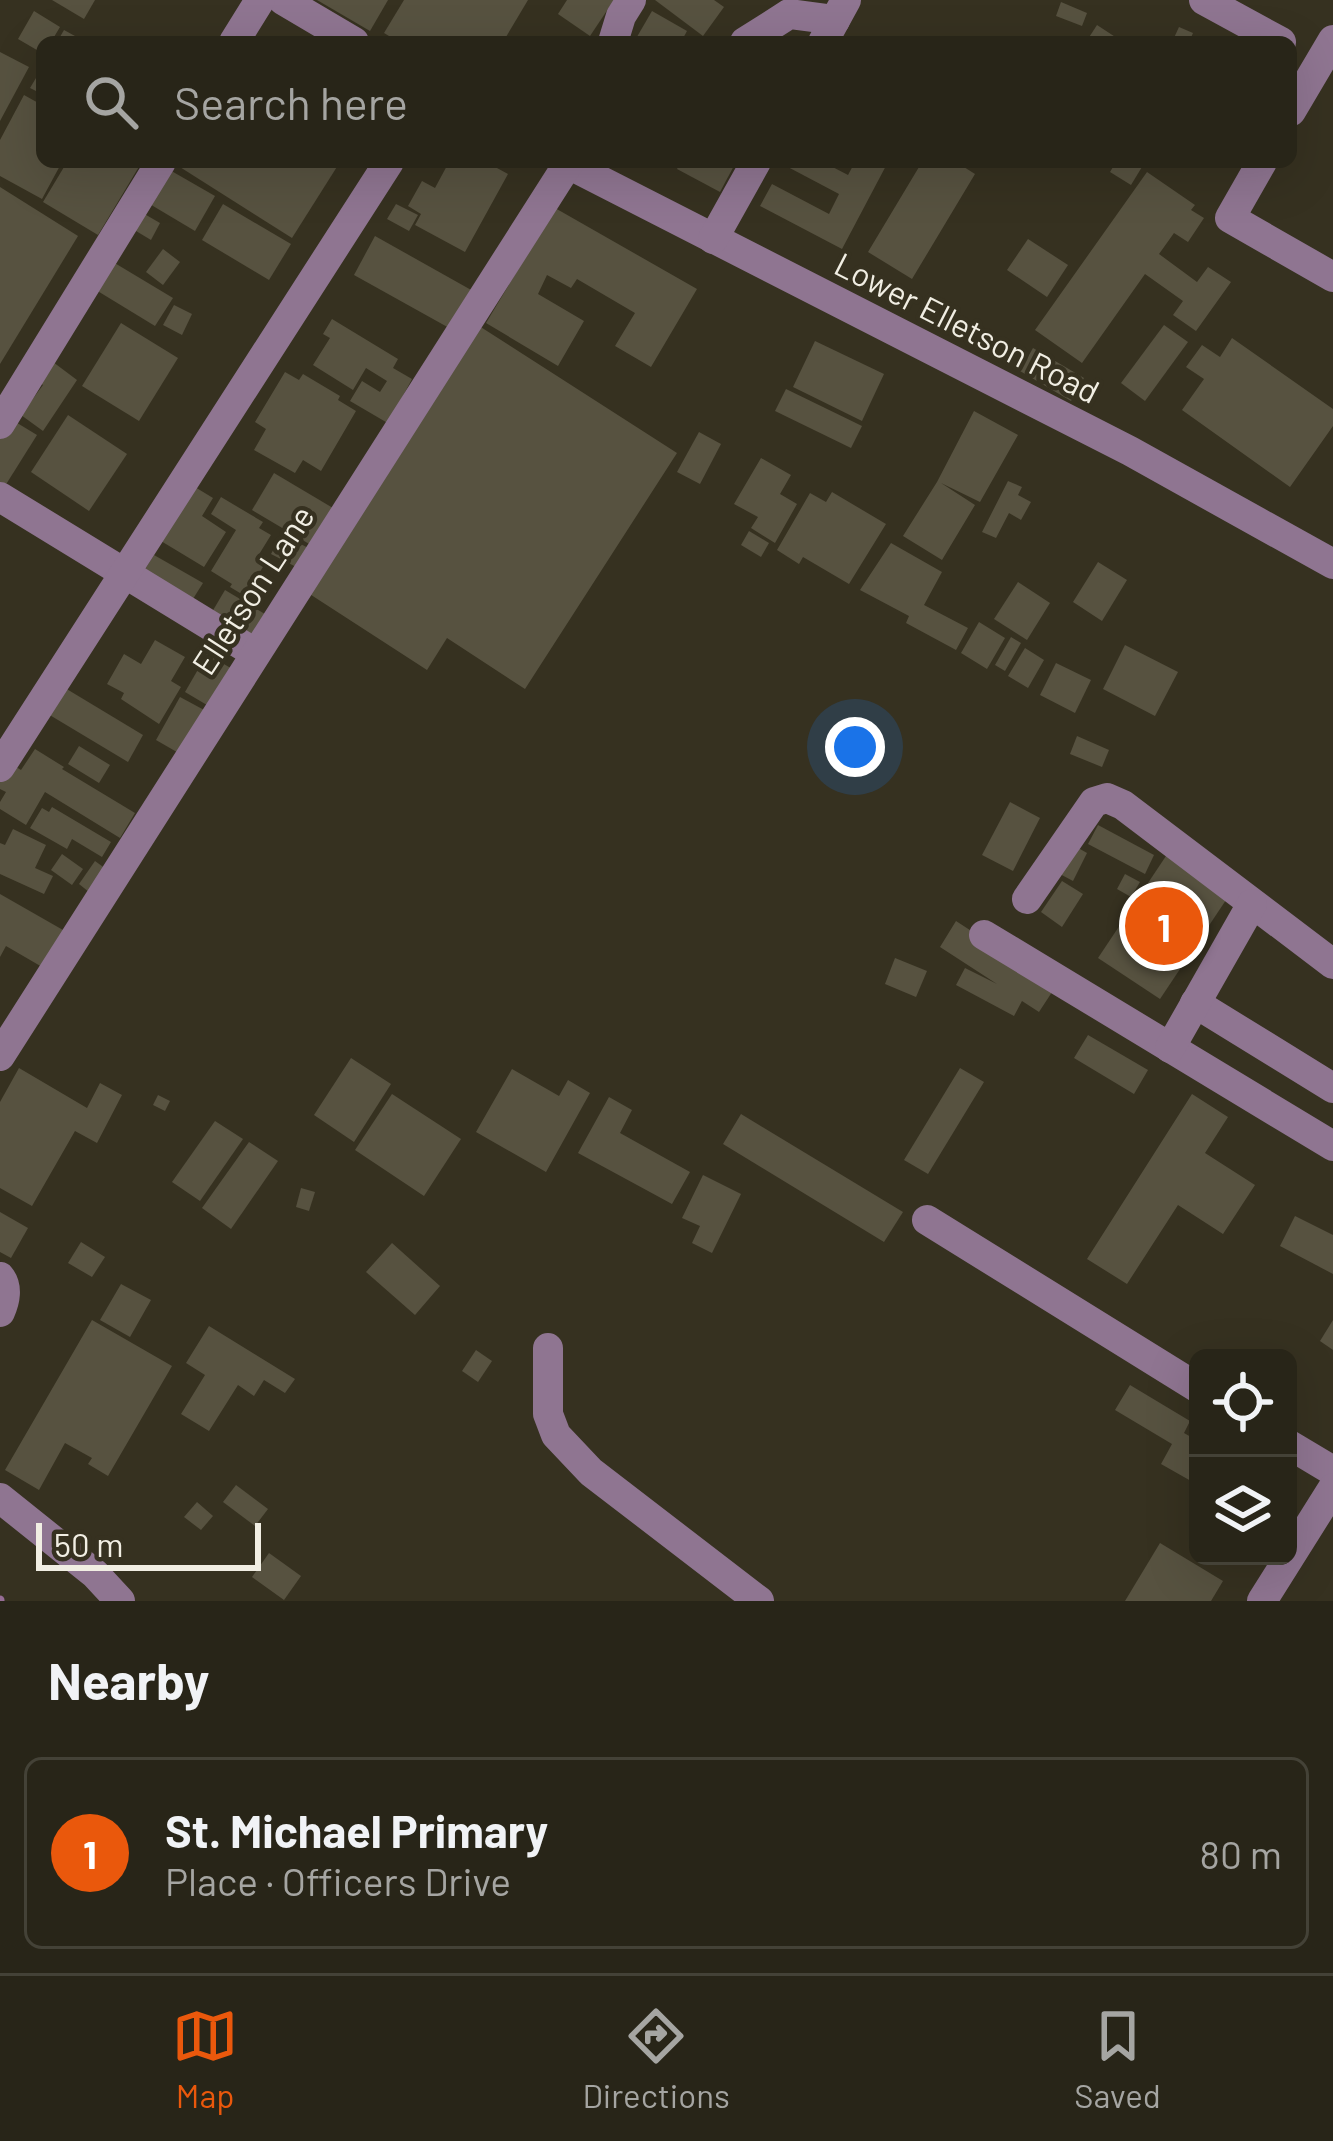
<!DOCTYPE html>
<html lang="en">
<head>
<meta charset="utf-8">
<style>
  body { margin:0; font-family:Barlow,sans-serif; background:#343125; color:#f1f3f6 }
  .controls { position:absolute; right:36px; bottom:36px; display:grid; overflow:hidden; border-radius:18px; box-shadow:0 12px 48px #0002 }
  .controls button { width:108px; height:108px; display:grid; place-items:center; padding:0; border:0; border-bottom:3px solid #444237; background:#282518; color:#f1f3f6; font:60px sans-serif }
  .scale { position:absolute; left:36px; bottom:30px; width:225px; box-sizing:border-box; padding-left:12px; border:6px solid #f1eee3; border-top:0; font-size:33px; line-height:42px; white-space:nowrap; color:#f1eee3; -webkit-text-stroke:9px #363120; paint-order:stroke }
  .you { position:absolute; left:855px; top:747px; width:42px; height:42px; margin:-30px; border:9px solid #fff; border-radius:50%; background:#1a73e8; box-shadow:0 0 0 18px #1a73e833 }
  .badge { display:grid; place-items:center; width:78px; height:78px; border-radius:50%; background:#ea580c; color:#fff; font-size:39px; font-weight:700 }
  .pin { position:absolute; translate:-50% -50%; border:6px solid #fff; box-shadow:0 3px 12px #0006 }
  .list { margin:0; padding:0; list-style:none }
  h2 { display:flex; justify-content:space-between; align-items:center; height:156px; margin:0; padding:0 48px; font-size:51px }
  h2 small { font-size:39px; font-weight:400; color:#a5a5a2 }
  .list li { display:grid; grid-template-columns:78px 1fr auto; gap:36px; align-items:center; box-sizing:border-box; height:192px; margin:0 24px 24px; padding:0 24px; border:3px solid #444237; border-radius:18px }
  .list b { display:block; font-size:45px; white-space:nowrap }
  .list p { margin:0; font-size:39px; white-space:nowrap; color:#a5a5a2 }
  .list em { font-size:39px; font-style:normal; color:#a5a5a2 }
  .icon { flex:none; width:66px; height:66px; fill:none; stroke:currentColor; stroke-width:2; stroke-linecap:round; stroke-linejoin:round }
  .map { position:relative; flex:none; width:1333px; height:1601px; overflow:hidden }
  .search { position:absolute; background:#282518; box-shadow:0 12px 48px #0002; left:36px; right:36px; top:36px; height:132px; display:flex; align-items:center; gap:30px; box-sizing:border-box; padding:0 42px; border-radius:18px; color:#a5a5a2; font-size:45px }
  .sheet { height:372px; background:#282518 }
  nav { display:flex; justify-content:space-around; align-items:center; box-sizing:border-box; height:168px; border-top:3px solid #444237; background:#282518; font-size:33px; color:#a5a5a2 }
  nav a { display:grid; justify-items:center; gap:6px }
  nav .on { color:#ea580c }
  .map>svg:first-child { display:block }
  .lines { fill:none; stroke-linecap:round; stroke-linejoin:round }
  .stream { stroke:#966d95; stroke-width:9 }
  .building { fill:#575240 }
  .minor { stroke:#8f7591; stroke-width:30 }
  .labels { text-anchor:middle; stroke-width:9; stroke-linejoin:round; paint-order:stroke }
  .street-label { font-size:33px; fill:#f1eee3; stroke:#363120 }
</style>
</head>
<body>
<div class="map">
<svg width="1333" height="1601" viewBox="0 0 1333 1601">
  <rect width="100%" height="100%" fill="#363120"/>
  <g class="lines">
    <polyline class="stream" points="0,1600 0,1601"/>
  </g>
  <g class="building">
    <polygon points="52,0 95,0 84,19"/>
    <polygon points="317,0 388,0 370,31"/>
    <polygon points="404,0 528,0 503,42 399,42 384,33"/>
    <polygon points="567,0 614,0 590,36 558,14"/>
    <polygon points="655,0 714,0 724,7 703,36"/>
    <polygon points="1061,2 1087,13 1082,26 1056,16"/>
    <polygon points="34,11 60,27 51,42 42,42 42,53 18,39"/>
    <polygon points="652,11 687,31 681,42 634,42"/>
    <polygon points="1097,25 1123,42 1086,42"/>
    <polygon points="1179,27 1193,33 1189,42 1173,40"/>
    <polygon points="64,30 86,42 57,42"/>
    <polygon points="0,52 29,67 0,121"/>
    <polygon points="42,68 42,94 30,88"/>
    <polygon points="24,95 42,105 42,162 62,162 42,199 0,176 0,140"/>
    <polygon points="67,162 136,162 140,165 98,235 43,202"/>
    <polygon points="172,162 340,162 292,238"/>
    <polygon points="449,162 486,162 508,174 465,252 415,225 421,214 408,206 422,181 435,188"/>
    <polygon points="681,162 736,162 720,192 677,169"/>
    <polygon points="788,162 823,162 848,175 855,162 888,162 842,249 760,206 772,184 829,214 839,194 786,166"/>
    <polygon points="922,162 956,162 975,174 912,279 868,252"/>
    <polygon points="1116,162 1145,162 1131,185 1110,172"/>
    <polygon points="168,169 215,196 195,231 148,203"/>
    <polygon points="1147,172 1195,205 1191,210 1204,218 1188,242 1174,233 1159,254 1197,282 1208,267 1231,282 1196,331 1173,315 1183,301 1145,274 1082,363 1035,330"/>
    <polygon points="0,187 78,236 0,364"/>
    <polygon points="223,204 291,244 269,280 202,240"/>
    <polygon points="396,204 418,215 409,231 387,219"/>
    <polygon points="555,208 697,289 651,367 615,346 635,313 577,279 571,288 547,275 538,294 584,321 558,366 486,323"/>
    <polygon points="141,212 160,223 151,240 131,228"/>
    <polygon points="375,236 473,291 451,329 354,275"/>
    <polygon points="1028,239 1068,265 1047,297 1007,270"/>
    <polygon points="163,249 180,262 163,285 146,272"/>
    <polygon points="108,259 173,298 155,326 91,287"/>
    <polygon points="174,305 192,314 182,335 163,325"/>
    <polygon points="332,319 398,359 393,368 412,379 399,403 391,425 350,401 362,381 380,392 387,381 366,368 353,390 313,365 330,338 323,334"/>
    <polygon points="121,323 178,358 139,421 82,386"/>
    <polygon points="476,324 677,453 525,689 447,638 427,670 305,591"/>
    <polygon points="1164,325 1188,342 1145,401 1121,383"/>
    <polygon points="1232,338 1333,409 1333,426 1290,487 1182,410 1204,379 1186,367 1202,345 1220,357"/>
    <polygon points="815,341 884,374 862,421 793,387"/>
    <polygon points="1033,348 1084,378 1071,401 1020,371"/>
    <polygon points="45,356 77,380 43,431 21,415 43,385 31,376"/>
    <polygon points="285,372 299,380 303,374 340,396 338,400 356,411 321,471 303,460 295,473 254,450 266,429 255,422"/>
    <polygon points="786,389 862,426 851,448 775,411"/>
    <polygon points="974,411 1018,435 980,502 941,483 975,505 942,560 903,536 937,482"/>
    <polygon points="68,415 127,454 89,511 31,472"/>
    <polygon points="9,418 37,435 5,486 0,483 0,432"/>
    <polygon points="699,432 721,444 700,484 677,472"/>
    <polygon points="761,458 791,475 780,494 797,504 775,543 751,528 758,517 734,504"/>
    <polygon points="274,473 338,511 316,548 252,510"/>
    <polygon points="1008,481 1022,487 1018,495 1031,502 1021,520 1009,513 996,538 982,532"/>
    <polygon points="190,484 213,498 202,516 226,532 204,567 156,538"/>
    <polygon points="832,492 886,524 849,584 803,557 799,564 777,550 810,493 826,502"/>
    <polygon points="221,497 263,522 259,528 271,535 258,556 266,562 245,596 230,587 232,584 211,571 236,530 211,514"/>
    <polygon points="749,531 769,543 761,557 741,545"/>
    <polygon points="282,534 312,550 302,570 271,554"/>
    <polygon points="891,543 942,572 924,605 968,628 956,650 906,623 909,616 860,590"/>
    <polygon points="154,555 203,583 191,602 142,574"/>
    <polygon points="1098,562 1127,580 1102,621 1073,602"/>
    <polygon points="1018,582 1050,603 1027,640 994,619"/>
    <polygon points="225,590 270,617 256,639 212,612"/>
    <polygon points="979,622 1005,638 987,669 961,653"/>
    <polygon points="1011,637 1021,643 1005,671 995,665"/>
    <polygon points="155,640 185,657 171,681 181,687 159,724 121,699 124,693 107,684 124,654 141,664"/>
    <polygon points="1125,645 1178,672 1155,716 1103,689"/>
    <polygon points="1025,648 1044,660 1028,688 1008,676"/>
    <polygon points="207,654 234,670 212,708 185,692"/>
    <polygon points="1056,663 1091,680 1075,713 1040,695"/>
    <polygon points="65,688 143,735 128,762 48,714"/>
    <polygon points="180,697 206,711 182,755 156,740"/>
    <polygon points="1077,736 1109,750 1102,767 1070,754"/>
    <polygon points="79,746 110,765 99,783 68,764"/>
    <polygon points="35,749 64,767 62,769 135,813 120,838 45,792 26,825 0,809 0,802 6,792 0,789 0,776 8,762 21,770"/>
    <polygon points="1010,802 1040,818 1013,871 982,855"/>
    <polygon points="52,807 111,842 102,857 72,839 67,849 30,828 42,808 49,812"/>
    <polygon points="1098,825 1154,855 1145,874 1088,844"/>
    <polygon points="13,829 46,845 35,868 53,876 44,894 0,874 0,843 5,845"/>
    <polygon points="1073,845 1087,853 1073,881 1058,873"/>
    <polygon points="1168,853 1230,894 1160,999 1098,958"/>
    <polygon points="62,854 83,869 72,885 51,870"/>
    <polygon points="95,861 106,869 89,892 79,884"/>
    <polygon points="1125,874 1140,882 1131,897 1117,889"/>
    <polygon points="1062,881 1083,894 1062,927 1041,912"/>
    <polygon points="0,894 70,934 49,971 6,946 0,957"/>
    <polygon points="956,921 1056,986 1039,1012 1022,1001 1014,1016 956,985 965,968 997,984 940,947"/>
    <polygon points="895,958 927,971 916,997 885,984"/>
    <polygon points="1088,1035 1148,1070 1134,1094 1074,1058"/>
    <polygon points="351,1058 391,1084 354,1142 314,1115"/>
    <polygon points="19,1068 87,1108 100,1083 122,1095 97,1143 75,1131 32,1206 0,1188 0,1102"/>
    <polygon points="960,1068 984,1082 928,1174 904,1160"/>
    <polygon points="512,1069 559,1096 568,1080 590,1093 546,1172 476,1132"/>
    <polygon points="392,1094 461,1139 424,1196 355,1150"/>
    <polygon points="1192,1094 1228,1117 1205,1153 1255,1185 1223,1234 1178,1205 1127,1284 1087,1259"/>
    <polygon points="158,1095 170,1101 165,1111 153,1105"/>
    <polygon points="609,1097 632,1110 620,1133 690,1172 672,1204 578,1153"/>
    <polygon points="741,1114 903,1212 884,1242 723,1144"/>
    <polygon points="215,1121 243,1139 200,1201 172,1182"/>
    <polygon points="249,1142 278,1161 231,1229 202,1208"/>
    <polygon points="703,1175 741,1194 712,1253 692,1243 700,1226 682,1218"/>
    <polygon points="301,1188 315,1192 309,1211 296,1207"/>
    <polygon points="0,1212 28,1228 11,1258 0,1252"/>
    <polygon points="1295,1216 1333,1235 1333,1274 1280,1246"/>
    <polygon points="81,1242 105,1257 92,1277 68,1263"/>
    <polygon points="392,1243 440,1286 415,1315 366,1272"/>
    <polygon points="121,1284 151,1300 130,1337 100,1320"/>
    <polygon points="92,1320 172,1366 108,1476 88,1464 92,1458 65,1443 39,1490 5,1470"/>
    <polygon points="1333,1320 1333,1350 1320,1341"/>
    <polygon points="209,1326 295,1379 285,1393 264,1380 254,1396 238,1385 209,1431 181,1414 205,1375 186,1363"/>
    <polygon points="476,1350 492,1361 478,1382 462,1371"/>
    <polygon points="1130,1385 1190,1421 1184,1433 1198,1441 1198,1485 1161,1464 1172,1444 1115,1410"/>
    <polygon points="236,1485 268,1509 255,1526 223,1502"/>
    <polygon points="197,1502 213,1516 201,1530 184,1517"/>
    <polygon points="1160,1543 1223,1581 1211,1601 1125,1601"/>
    <polygon points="269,1553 301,1576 284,1600 252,1577"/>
  </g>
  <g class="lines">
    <g class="minor">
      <polyline points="283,0 354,42"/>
      <polyline points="1204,0 1281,42"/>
      <polyline points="234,42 260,0"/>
      <polyline points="613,42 621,16 631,0"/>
      <polyline points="745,42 789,14 835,20"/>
      <polyline points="823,42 846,0"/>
      <polyline points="1291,111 1333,40"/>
      <polyline points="564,162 1130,451 1333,564"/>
      <polyline points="1262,162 1230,218 1333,277"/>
      <polyline points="713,239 756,162"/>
      <polyline points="0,424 161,162"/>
      <polyline points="0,497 255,653"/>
      <polyline points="0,767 389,162"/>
      <polyline points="1027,899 1094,802 1107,798 1123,805 1333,964"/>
      <polyline points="984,935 1333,1146"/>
      <polyline points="1195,1003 1333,1088"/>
      <polyline points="1170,1048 1252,904"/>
      <polyline points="0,1056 568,164"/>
      <polyline points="927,1220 1198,1388"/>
      <path d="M 0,1277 C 8,1287 5,1301 0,1312"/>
      <polyline points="548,1348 548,1414 556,1435 591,1472 759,1601"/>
      <polyline points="1288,1444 1333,1471"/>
      <polyline points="0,1498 95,1574 120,1601"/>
      <polyline points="1262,1601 1333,1488"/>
    </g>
  </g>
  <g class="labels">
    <g class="street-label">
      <text transform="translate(967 328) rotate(27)" y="12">Lower Elletson Road</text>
      <text transform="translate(253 590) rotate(-57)" y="12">Elletson Lane</text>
    </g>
  </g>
</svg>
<div class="controls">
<button><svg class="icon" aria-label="locate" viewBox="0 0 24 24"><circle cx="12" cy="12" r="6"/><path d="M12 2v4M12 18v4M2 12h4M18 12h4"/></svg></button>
<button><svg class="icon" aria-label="layers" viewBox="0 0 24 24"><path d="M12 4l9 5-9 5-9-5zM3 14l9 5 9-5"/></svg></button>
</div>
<div class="scale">50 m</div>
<div class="you"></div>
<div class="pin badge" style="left:1164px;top:926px">1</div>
<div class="search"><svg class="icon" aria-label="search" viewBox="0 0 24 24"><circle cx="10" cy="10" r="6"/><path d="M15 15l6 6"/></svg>Search here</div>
</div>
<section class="sheet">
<h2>Nearby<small></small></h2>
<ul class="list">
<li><span class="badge">1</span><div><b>St. Michael Primary</b><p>Place · Officers Drive</p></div><em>80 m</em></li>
</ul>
</section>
<nav>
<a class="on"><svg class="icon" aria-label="map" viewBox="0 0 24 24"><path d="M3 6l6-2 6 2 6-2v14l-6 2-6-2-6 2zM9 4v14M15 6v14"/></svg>Map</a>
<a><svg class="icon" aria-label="directions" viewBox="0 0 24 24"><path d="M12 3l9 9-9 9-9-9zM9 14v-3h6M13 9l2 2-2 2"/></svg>Directions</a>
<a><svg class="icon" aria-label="saved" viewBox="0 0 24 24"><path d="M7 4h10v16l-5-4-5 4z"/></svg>Saved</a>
</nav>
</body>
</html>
